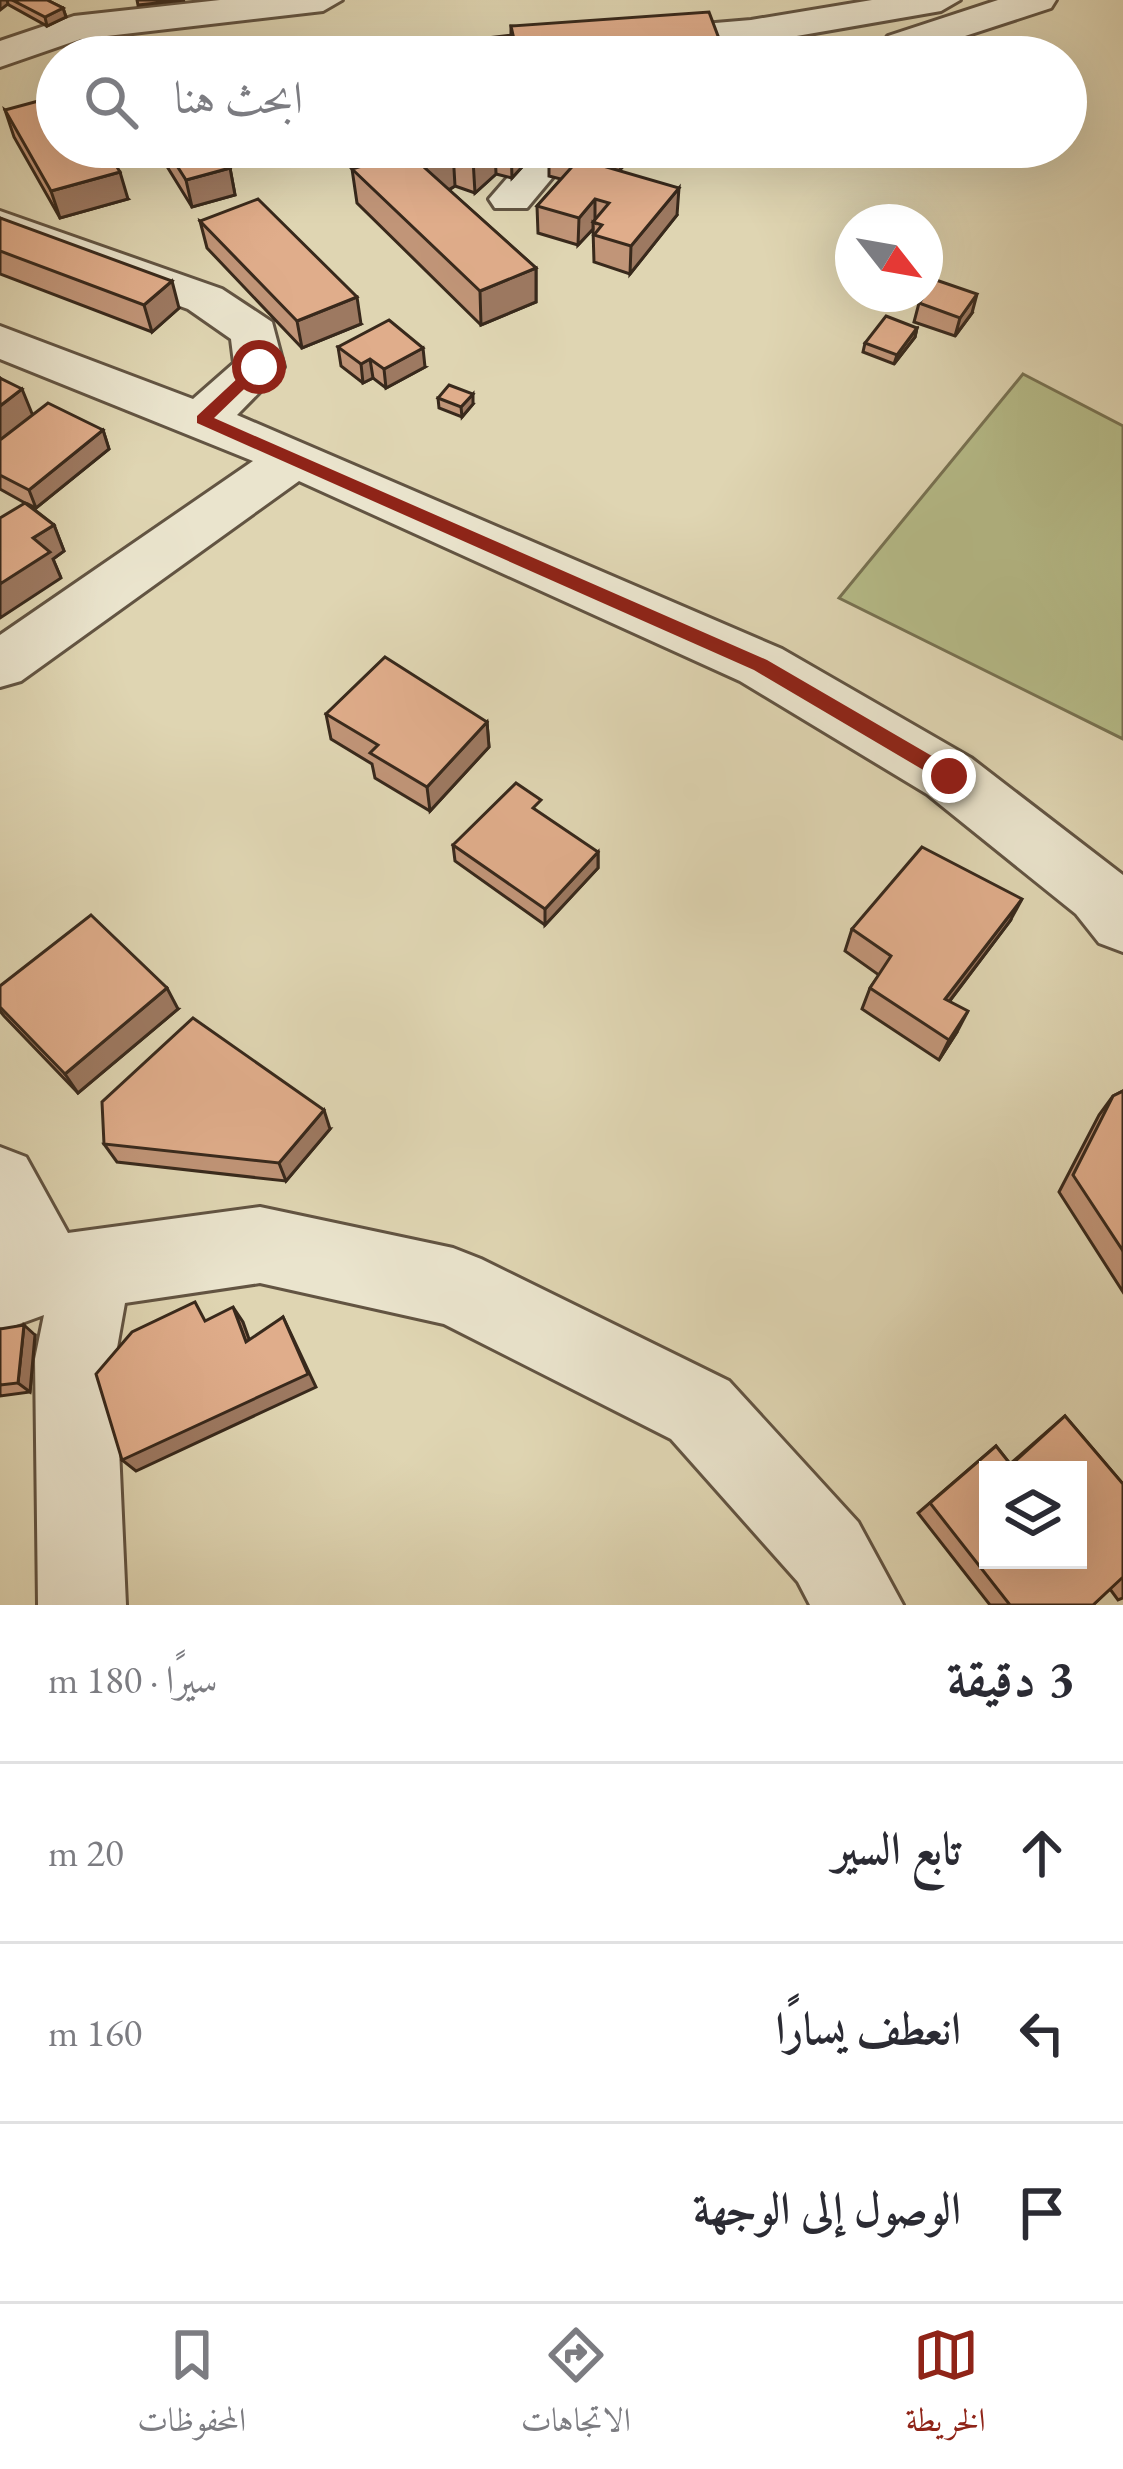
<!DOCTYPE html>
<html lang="ar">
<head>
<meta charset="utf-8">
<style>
  body { margin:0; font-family:"EB Garamond",Amiri,serif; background:#f7f7f7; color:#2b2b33; direction:rtl }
  .controls { position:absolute; right:36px; bottom:36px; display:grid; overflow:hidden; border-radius:0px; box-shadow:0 12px 48px #0002 }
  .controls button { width:108px; height:108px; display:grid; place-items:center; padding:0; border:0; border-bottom:3px solid #e1e1e2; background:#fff; color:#2b2b33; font:60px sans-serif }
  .compass { position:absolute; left:835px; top:204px; width:108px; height:108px; border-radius:50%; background:#fff; box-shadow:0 12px 48px #0002; rotate:121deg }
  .stop { position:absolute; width:36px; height:36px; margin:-27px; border:9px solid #8f2418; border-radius:50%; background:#fff }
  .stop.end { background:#8f2418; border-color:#fff; box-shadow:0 3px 12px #0008 }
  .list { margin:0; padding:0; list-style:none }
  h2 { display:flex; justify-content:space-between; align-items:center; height:156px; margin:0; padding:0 48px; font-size:51px }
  h2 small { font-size:39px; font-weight:400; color:#7c7c81 }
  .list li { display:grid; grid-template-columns:78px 1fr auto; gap:36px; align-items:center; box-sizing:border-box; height:180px; padding:0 48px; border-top:3px solid #e1e1e2 }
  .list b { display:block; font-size:45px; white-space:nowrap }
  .list em { font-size:39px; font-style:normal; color:#7c7c81 }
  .icon { flex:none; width:66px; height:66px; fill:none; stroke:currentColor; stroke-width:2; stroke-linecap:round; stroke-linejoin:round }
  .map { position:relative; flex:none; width:1123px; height:1605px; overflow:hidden; direction:ltr }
  .search { position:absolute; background:#fff; box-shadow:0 12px 48px #0002; left:36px; right:36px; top:36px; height:132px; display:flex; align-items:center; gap:30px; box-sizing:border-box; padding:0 42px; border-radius:66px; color:#7c7c81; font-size:45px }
  .sheet { height:696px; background:#fff }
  nav { display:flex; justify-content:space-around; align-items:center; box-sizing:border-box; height:168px; border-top:3px solid #e1e1e2; background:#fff; font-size:33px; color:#7c7c81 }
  nav a { display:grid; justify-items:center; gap:6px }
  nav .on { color:#8f2418 }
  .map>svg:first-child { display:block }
  .green { fill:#b6bc89; stroke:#777252; stroke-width:3 }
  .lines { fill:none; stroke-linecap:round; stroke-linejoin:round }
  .minor-casing { stroke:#625442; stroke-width:6 }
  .minor { fill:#eae4cd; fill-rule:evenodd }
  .wall { fill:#c19578; stroke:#38291c; stroke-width:3 }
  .shaded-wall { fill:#9d7961; stroke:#38291c; stroke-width:3 }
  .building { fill:#e0ad8b; stroke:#38291c; stroke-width:3; fill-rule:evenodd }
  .route { fill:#8f2418 }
</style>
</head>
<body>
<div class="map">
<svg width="1123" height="1605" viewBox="0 0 1123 1605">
  <rect width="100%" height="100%" fill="#dfd5b2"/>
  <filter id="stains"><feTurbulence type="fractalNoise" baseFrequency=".00167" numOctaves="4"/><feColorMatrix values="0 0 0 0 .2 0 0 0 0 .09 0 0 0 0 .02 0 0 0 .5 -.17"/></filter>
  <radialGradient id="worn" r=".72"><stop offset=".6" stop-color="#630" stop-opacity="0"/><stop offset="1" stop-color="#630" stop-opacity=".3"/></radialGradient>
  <polygon class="green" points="1023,374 1123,426 1123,739 839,598"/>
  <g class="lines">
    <defs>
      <g id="minor">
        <polygon points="220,0 342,0 323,11 81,39 0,67 0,41 74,16"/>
        <polygon points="872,0 960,0 941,11 751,44 632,54 618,50 612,42 618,34 632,30 751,20"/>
        <polygon points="998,0 1056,0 1051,8 916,52 888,52 882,44 888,36"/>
        <polygon points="534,147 578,147 527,208 495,208 489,199"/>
        <polygon points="0,211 222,289 272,322 284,367 237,415 782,649 971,758 1123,875 1123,952 1099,943 1076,914 927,794 740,681 299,481 21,681 0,687 0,635 253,461 0,359 0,326 193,399 234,363 231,339 188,309 0,240"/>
        <polygon points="0,1147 26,1157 68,1233 260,1207 453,1248 481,1259 729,1381 858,1522 903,1605 810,1605 798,1582 671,1439 444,1324 260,1283 125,1303 115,1359 126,1605 38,1605 35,1359 44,1315 0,1331"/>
      </g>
    </defs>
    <use href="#minor" class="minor-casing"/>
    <use href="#minor" class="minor"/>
  </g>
  <g class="wall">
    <polygon points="0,0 47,0 63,8 66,17 47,26"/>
    <polygon points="137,0 185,0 138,5"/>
    <polygon points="511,26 721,44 720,57 468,57 511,35"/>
    <polygon points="5,110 128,199 60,218 14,137"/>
    <polygon points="155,147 216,147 230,168 235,195 192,207"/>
    <polygon points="368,147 540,147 512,178 496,174 475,193 455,186 449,190 536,268 536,302 481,325 357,203 352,169 357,168 355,153"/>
    <polygon points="633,155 619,171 677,215 630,274 594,262 593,229 578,245 538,233 537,206 561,179 549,176 549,157"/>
    <polygon points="0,218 179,308 152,332 0,274"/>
    <polygon points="200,221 361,324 302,348 207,248"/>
    <polygon points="919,303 972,313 955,336 914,322"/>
    <polygon points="917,328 915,337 894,364 863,352 865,343"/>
    <polygon points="338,347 425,367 386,388 373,378 363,383 341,366"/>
    <polygon points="0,378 32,415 103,430 109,449 36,508 26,503 54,525 64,551 53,559 61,578 25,503 0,489"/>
    <polygon points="438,398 473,404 462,417 439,408"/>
    <polygon points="326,714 487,722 489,747 430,811 375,778 372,764 331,739"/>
    <polygon points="453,845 598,852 598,868 545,925 455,861"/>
    <polygon points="1010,921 949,1002 957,1032 939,1060 862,1009 870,988 879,975 845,951 852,929"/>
    <polygon points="0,986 178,1009 78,1093 4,1016 0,1011"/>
    <polygon points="1123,1091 1123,1292 1059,1192 1099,1115 1113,1096"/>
    <polygon points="330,1129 286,1181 117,1162 104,1144"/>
    <polygon points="0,1329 35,1335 30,1392 0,1396"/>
    <polygon points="1065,1416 1123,1484 1123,1598 1118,1600 1110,1589 1093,1605 990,1605 918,1513 996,1446 1010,1464"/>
  </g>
  <g class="shaded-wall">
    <polygon points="0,0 7,0 8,4 0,10"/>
    <polygon points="63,8 66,17 47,26 45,17"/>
    <polygon points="487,147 495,147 496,174 475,193 473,159"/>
    <polygon points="511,147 540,147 512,178"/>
    <polygon points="624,147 633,147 633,155 601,191 601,173"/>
    <polygon points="453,152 455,186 428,202 425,168"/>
    <polygon points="230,168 235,195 192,207 186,180"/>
    <polygon points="120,172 128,199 60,218 51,191"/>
    <polygon points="679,188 677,215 630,274 631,246"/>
    <polygon points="595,199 595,223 593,222 593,229 578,245 579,218"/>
    <polygon points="536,268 536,302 481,325 480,291"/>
    <polygon points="172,281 179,308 152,332 144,305"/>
    <polygon points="977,294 972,313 955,336 960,318"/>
    <polygon points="357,297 361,324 302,348 297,321"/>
    <polygon points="917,328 915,337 894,364 897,355"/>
    <polygon points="423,348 425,367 386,388 384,369"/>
    <polygon points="370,359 373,378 363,383 361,364"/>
    <polygon points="22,389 33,416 0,441 0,406"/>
    <polygon points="473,394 473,404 462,417 461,407"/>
    <polygon points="103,430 109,449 36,508 29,490"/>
    <polygon points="54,525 64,551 53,559 61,578 0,618 0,584 33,538"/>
    <polygon points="487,722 489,747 430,811 427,787"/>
    <polygon points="598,852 598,868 545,925 545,909"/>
    <polygon points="1022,899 1010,921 935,1020 945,999"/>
    <polygon points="167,988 178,1009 78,1093 65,1074"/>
    <polygon points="968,1011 957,1032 939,1060 949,1040"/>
    <polygon points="324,1110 330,1129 286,1181 279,1163"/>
    <polygon points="233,1307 243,1322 255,1356 246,1342"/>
    <polygon points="283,1317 316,1387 136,1471 122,1460"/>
    <polygon points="24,1325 35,1335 30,1392 18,1383"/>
  </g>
  <g class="building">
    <polygon points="12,0 47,0 63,8 45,17"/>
    <polygon points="709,12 721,44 538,57 468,57 469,40 513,35 511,26"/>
    <polygon points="57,96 57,147 105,147 120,172 51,191 5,110"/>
    <polygon points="165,147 216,147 230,168 186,180"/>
    <polygon points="368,147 487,147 473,159 453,152 425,168 536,268 480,291 352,169 369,164 355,153"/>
    <polygon points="559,147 624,147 606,167 579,159 575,164 549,157"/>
    <polygon points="579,159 679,188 631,246 594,235 602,225 593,222 609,203 595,199 579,218 537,206"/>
    <polygon points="258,199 357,297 297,321 200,221"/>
    <polygon points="0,218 172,281 144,305 0,251"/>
    <polygon points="936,280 977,294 960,318 919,303"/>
    <polygon points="886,316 917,328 897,355 865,343"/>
    <polygon points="389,320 423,348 384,369 370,359 361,364 338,347"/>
    <polygon points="0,378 22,389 0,406"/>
    <polygon points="449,385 473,394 461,407 438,398"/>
    <polygon points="48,403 103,430 29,490 0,475 0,440"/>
    <polygon points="25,503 54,525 33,538 50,552 0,584 0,518"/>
    <polygon points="385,657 487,722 427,787 370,753 378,745 326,714"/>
    <polygon points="516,783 541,800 533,808 598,852 545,909 453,845"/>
    <polygon points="922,847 1022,899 945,999 968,1011 949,1040 870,988 891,956 852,929"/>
    <polygon points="91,915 167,988 65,1074 0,1007 0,986"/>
    <polygon points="193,1018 324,1110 279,1163 104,1144 102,1102"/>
    <polygon points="1123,1091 1123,1251 1073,1175 1113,1096"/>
    <polygon points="195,1302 205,1321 233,1307 246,1342 283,1317 308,1374 122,1460 96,1374 132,1332"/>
    <polygon points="24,1325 18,1383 0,1385 0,1329"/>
    <path d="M 1065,1416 L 1123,1484 L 1123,1577 L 1093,1605 L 1010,1605 L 930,1503 L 996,1446 L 1011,1465 ZM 988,1470 L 1078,1470 L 1078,1560 L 988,1560 Z"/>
  </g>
  <polygon class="route" points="254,363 267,367 214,418 767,660 956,770 956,781 942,781 754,670 197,423 197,416"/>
  <rect width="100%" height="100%" filter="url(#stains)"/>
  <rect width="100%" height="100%" fill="url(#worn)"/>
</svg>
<div class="controls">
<button><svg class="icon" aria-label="layers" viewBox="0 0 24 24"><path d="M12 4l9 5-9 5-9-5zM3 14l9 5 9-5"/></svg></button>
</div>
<svg class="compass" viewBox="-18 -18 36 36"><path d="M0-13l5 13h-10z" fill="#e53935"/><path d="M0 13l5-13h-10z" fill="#7c7c81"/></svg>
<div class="stop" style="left:259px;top:367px"></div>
<div class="stop end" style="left:949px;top:776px"></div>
<div class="search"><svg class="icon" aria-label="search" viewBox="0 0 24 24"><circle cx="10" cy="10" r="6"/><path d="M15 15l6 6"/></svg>ابحث هنا</div>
</div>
<section class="sheet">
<h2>3 دقيقة<small>سيرًا · 180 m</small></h2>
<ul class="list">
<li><svg class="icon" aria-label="ahead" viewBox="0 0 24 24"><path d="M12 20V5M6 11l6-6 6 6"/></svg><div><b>تابع السير</b></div><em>20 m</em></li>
<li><svg class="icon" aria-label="left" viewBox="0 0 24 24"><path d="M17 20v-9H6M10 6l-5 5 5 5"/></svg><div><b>انعطف يسارًا</b></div><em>160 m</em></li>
<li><svg class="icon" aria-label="arrive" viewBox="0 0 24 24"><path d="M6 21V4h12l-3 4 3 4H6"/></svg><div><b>الوصول إلى الوجهة</b></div></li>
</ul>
</section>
<nav>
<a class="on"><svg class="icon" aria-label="map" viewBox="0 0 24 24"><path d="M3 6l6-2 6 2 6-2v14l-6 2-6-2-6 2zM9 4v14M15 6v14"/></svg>الخريطة</a>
<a><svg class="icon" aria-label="directions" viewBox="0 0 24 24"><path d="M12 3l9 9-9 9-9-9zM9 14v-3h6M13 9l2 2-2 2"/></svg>الاتجاهات</a>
<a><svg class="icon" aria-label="saved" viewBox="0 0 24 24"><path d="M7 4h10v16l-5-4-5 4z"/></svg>المحفوظات</a>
</nav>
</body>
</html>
